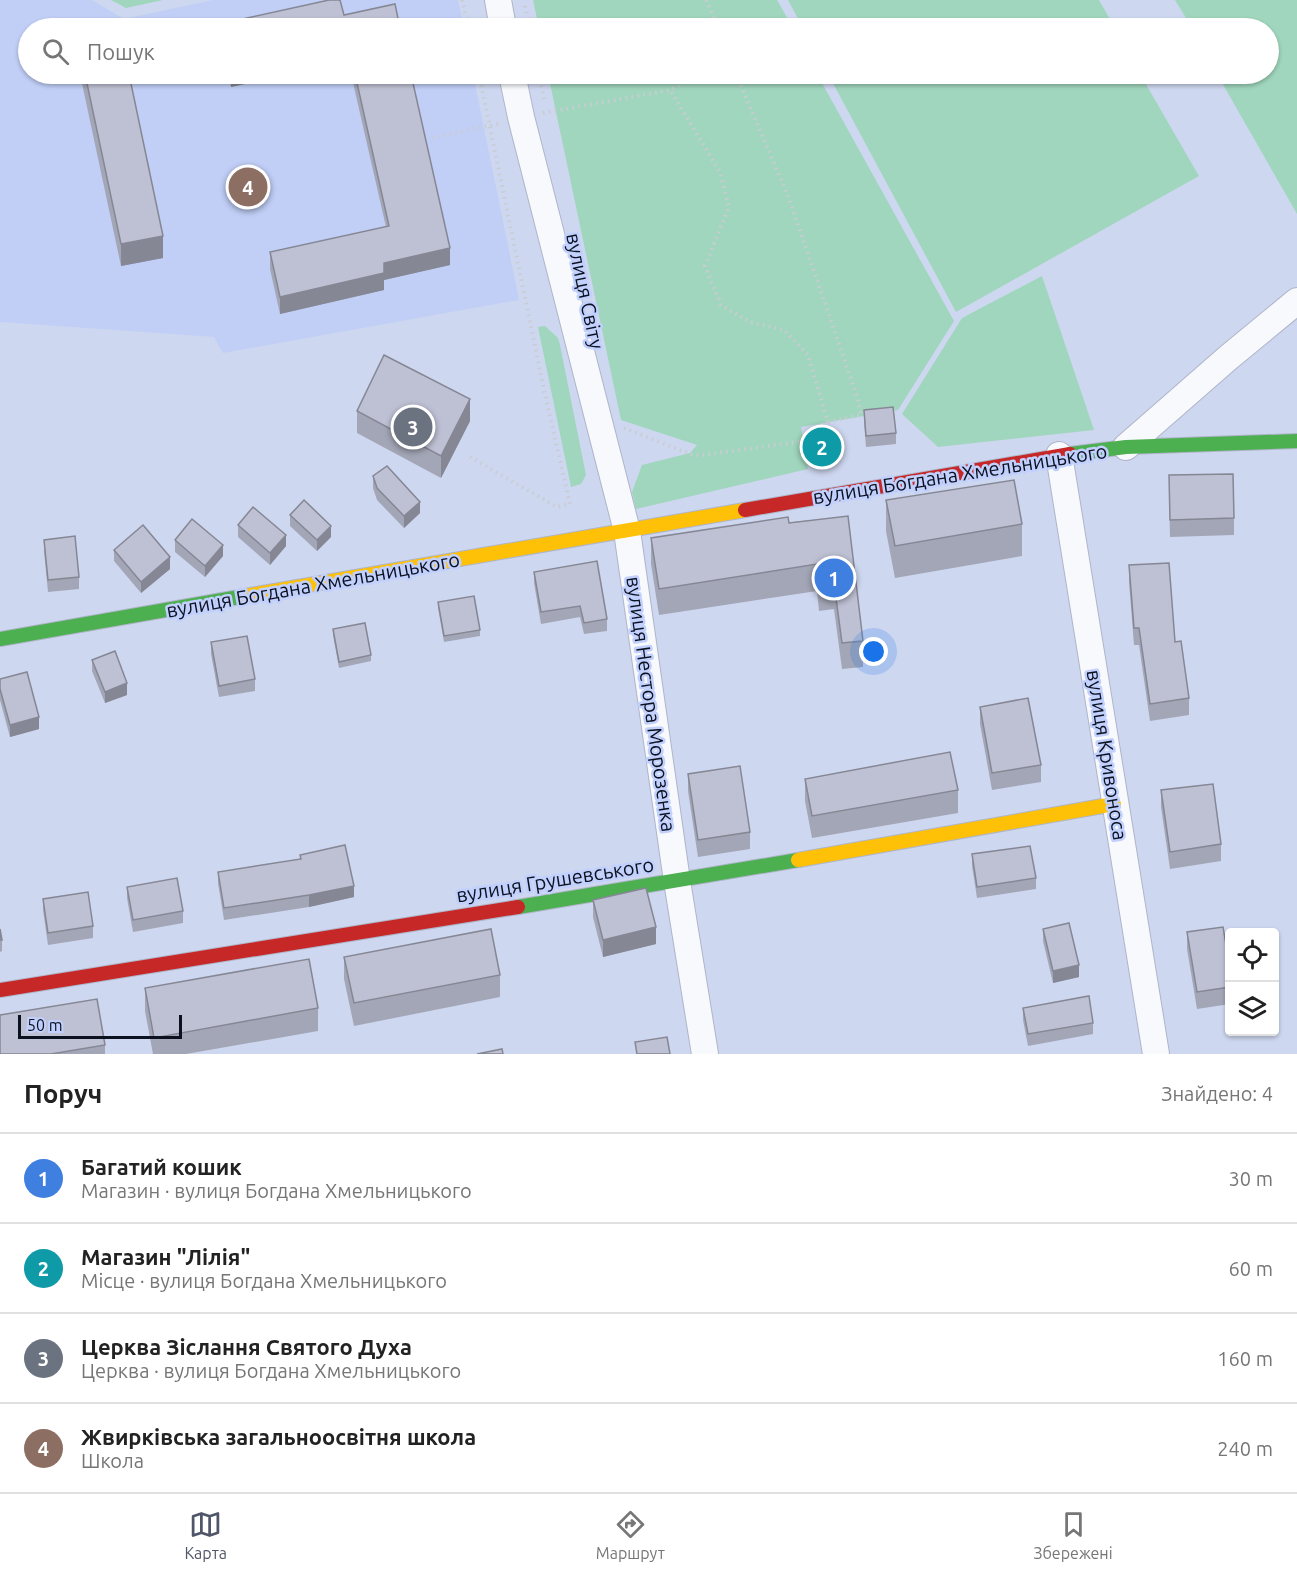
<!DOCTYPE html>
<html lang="uk">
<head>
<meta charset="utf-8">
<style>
  body { margin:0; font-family:Ubuntu,sans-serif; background:#f6f6f6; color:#222 }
  .controls { position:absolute; right:18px; bottom:18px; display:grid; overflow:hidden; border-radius:6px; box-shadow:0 2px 4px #0004 }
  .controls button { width:54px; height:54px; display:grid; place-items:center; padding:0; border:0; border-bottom:2px solid #e0e0e0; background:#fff; color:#222; font:30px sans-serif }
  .scale { position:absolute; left:18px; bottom:15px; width:164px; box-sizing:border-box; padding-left:6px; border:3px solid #0c1120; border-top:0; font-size:16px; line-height:21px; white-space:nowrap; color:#0c1120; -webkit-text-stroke:4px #c1d0fd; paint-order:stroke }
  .you { position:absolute; left:874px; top:652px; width:21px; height:21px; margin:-15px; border:4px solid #fff; border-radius:50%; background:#1a73e8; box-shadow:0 0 0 9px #1a73e833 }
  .badge { display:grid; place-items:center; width:39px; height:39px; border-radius:50%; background:#505669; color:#fff; font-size:20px; font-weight:700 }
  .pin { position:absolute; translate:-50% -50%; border:3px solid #fff; box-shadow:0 2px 6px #0006 }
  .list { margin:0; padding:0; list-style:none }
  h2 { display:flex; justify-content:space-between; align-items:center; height:78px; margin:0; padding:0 24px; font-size:26px }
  h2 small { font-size:20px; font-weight:400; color:#767676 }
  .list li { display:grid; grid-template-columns:39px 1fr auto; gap:18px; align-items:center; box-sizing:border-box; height:90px; padding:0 24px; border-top:2px solid #e0e0e0 }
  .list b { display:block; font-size:22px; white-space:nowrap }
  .list p { margin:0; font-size:20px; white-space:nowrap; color:#767676 }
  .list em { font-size:20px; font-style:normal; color:#767676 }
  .icon { flex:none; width:33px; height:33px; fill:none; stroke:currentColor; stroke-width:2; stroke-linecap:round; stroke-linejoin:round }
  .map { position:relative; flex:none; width:1297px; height:1054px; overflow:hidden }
  .search { position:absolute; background:#fff; box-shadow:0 2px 4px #0004; left:18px; right:18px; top:18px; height:66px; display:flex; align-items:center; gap:15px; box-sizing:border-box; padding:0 21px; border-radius:33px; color:#767676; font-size:22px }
  .sheet { height:438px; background:#fff }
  nav { display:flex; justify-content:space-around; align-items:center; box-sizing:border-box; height:84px; border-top:2px solid #e0e0e0; background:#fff; font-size:16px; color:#767676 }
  nav a { display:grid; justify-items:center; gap:3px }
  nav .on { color:#505669 }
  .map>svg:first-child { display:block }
  .built { fill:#c1cff7 }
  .green { fill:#a0d6bd }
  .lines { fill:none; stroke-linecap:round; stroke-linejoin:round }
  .street-casing { stroke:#afb5c9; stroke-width:28 }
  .fast-casing { stroke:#afb5c9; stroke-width:16 }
  .slow-casing { stroke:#afb5c9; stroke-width:16 }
  .jam-casing { stroke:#afb5c9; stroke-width:16 }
  .path { stroke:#c9ccd3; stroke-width:4; stroke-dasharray:1.5 4.5; stroke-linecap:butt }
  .street { stroke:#f8f9fd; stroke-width:26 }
  .fast { stroke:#4caf50; stroke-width:14 }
  .slow { stroke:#ffc107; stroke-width:14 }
  .jam { stroke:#c62828; stroke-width:14 }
  .wall { fill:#a3a6b6 }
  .shaded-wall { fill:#858794 }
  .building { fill:#bec1d4; stroke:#858794; stroke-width:1.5 }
  .labels { text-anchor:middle; stroke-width:5; stroke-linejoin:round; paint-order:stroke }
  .street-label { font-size:20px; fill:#0c1120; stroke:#c1d0fd }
</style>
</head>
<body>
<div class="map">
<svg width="1297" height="1054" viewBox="0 0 1297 1054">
  <rect width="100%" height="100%" fill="#ced7f0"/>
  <polygon class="built" points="0,0 92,0 124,19 213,0 458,0 464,28 28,28 28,74 473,74 519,300 223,353 214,337 0,322"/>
  <g class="green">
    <polygon points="111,0 163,0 126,8"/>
    <polygon points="533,0 777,0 793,28 539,28"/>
    <polygon points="788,0 1099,0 1115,28 803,28"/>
    <polygon points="1175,0 1297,0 1297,214 1217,74 1268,74 1268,28 1192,28"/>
    <polygon points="548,74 817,74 954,321 898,410 801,427 808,469 636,509 632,492 642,465 690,453 697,445 621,420"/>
    <polygon points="828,74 1140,74 1199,176 956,312"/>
    <polygon points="1042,276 1094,430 938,447 902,414 962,318"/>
    <polygon points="545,326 558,338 560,345 586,475 581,484 571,487 538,327"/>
  </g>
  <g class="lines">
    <defs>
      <g id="street">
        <polyline points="498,0 503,28"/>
        <polyline points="512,74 521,117 627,531 677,881 705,1054"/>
        <polyline points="1126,447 1229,357 1297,301"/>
        <polyline points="1059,455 1156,1054"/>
      </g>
      <g id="fast">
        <polyline points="1070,454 1126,447 1297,441"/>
        <polyline points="0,639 245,596"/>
        <polyline points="518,907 798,860"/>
      </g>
      <g id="slow">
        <polyline points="245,596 745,510"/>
        <polyline points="798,860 1114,804"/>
      </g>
      <g id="jam">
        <polyline points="745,510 1070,454"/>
        <polyline points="0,990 518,907"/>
      </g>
    </defs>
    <use href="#street" class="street-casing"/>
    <use href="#fast" class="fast-casing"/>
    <use href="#slow" class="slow-casing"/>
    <use href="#jam" class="jam-casing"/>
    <g class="path">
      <polyline points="462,0 469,28"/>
      <polyline points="706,0 719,28"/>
      <polyline points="525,6 530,28"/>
      <polyline points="539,74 544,99"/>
      <polyline points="736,74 788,196 858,399 861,415 828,422"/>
      <polyline points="543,113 670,90 698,74"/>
      <polyline points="432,138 501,123"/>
      <polyline points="624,428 695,456 805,441 828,422 808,355 784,330 750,322 721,305 705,266 729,207 720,172 670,90"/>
      <polyline points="470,457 557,507 570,504 544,390 479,74"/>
    </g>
    <use href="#street" class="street"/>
    <use href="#fast" class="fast"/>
    <use href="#slow" class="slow"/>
    <use href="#jam" class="jam"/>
  </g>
  <g class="wall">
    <polygon points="80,74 129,74 163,258 121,266"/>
    <polygon points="228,74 291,74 231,87"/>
    <polygon points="351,74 411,74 450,265 384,280 384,290 280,314 270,269 270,252 386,227"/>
    <polygon points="864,410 896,433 896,444 866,447 864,422"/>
    <polygon points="357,411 470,421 441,478 357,433"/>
    <polygon points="373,476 420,513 404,528 377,500 373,488"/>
    <polygon points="1169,492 1234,518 1234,535 1170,537"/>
    <polygon points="886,500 1022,524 1022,556 895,578 886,531"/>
    <polygon points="290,515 331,537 317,551 290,526"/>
    <polygon points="848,516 863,641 863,667 842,669 834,609 819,611 817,591 659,615 651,564 651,538"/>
    <polygon points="238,525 286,546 270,565 238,537"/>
    <polygon points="44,540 79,577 79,589 48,592 44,551"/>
    <polygon points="175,540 223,556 205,577 175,552"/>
    <polygon points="114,550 170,569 141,593 114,561"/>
    <polygon points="1129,565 1175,642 1189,698 1189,715 1150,721 1139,645 1134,645 1129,582"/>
    <polygon points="534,572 607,619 607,631 584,634 580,617 541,624 534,583"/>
    <polygon points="438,602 480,630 480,636 444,642 438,608"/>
    <polygon points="333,629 371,655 371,661 339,668 333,635"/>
    <polygon points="211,642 255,679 255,691 219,697 211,654"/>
    <polygon points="92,660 127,695 105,703 92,671"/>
    <polygon points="0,679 39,729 10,737 0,700"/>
    <polygon points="980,707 1041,765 1041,782 992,790 980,724"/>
    <polygon points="688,774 750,832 750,849 698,857 688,791"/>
    <polygon points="805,779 958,790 958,813 812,838 805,801"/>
    <polygon points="1161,790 1221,844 1221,861 1170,869 1161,807"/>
    <polygon points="972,854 1036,878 1036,889 977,898 972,866"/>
    <polygon points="300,855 354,897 309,907 224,920 218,883 218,872 300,859"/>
    <polygon points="127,887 183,911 183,923 133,932 127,898"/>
    <polygon points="43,899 93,926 93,938 48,945 43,910"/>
    <polygon points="593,900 656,944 603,957 593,917"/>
    <polygon points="0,929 2,940 2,951 0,952"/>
    <polygon points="1043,929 1079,977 1053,983 1043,941"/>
    <polygon points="1187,932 1230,968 1230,1004 1197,1009 1187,949"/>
    <polygon points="344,957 500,975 500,997 354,1026 344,979"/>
    <polygon points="145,988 318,1008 318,1031 186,1054 153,1054 145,1011"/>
    <polygon points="1023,1008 1093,1023 1093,1034 1028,1046 1023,1020"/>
    <polygon points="105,1045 105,1054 0,1054"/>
  </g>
  <g class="shaded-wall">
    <polygon points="231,74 291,74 231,87"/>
    <polygon points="163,236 163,258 121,266 121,244"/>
    <polygon points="450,248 450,265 384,280 384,290 280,314 280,297 384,263"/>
    <polygon points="470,399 470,421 441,478 441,456"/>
    <polygon points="420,502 420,513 404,528 404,516"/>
    <polygon points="331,526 331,537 317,551 317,540"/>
    <polygon points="286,535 286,546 270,565 270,553"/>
    <polygon points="223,545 223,556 205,577 205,566"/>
    <polygon points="170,557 170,569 141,593 141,582"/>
    <polygon points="127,683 127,695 105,703 105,692"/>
    <polygon points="39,717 39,729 10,737 10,725"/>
    <polygon points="354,886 354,897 309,907 309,895"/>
    <polygon points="656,927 656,944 603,957 603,940"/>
    <polygon points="1079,965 1079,977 1053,983 1053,971"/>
  </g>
  <g class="building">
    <polygon points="329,0 340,0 344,15 395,4 400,28 221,28 220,24"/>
    <polygon points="85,74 129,74 163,236 121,244"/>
    <polygon points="355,74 411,74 450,248 384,263 384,273 280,297 270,252 389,226"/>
    <polygon points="384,355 470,399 441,456 357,411"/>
    <polygon points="893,407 896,433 866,436 864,410"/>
    <polygon points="387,466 420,502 404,516 377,488 373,476"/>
    <polygon points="1233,474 1234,518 1170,520 1169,475"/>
    <polygon points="1014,480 1022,524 895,546 886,500"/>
    <polygon points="304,500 331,526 317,540 290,515"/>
    <polygon points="253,507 286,535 270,553 238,525"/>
    <polygon points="848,516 863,641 842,643 834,583 819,584 817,564 659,589 651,538 788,517 789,523"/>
    <polygon points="192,519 223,545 205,566 175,540"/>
    <polygon points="143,525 170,557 141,582 114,550"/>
    <polygon points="75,536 79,577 48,580 44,540"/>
    <polygon points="597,561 607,619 584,623 580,606 541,612 534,572"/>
    <polygon points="1169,563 1175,642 1181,641 1189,698 1150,704 1139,628 1134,628 1129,565"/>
    <polygon points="474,596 480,630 444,636 438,602"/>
    <polygon points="365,623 371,655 339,662 333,629"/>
    <polygon points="247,636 255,679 219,686 211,642"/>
    <polygon points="115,651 127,683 105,692 92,660"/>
    <polygon points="27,672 39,717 10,725 0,689 0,679"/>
    <polygon points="1028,698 1041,765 992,773 980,707"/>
    <polygon points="950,752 958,790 812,816 805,779"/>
    <polygon points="740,766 750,832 698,840 688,774"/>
    <polygon points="1213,784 1221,844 1170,852 1161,790"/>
    <polygon points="345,845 354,886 309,895 224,908 218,872 301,859 300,855"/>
    <polygon points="1030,846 1036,878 977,887 972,854"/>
    <polygon points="177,878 183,911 133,920 127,887"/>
    <polygon points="646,888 656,927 603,940 593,900"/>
    <polygon points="88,892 93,926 48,933 43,899"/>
    <polygon points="1069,923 1079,965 1053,971 1043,929"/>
    <polygon points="1223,927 1230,968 1230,987 1197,992 1187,932"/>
    <polygon points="0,929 2,940 0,940"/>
    <polygon points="491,929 500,975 354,1003 344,957"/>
    <polygon points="309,959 318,1008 154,1038 145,988"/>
    <polygon points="1089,996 1093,1023 1028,1034 1023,1008"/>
    <polygon points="97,999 105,1045 51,1054 0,1054 0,1015"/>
    <polygon points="667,1037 670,1054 637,1054 635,1042"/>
    <polygon points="502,1049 503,1054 477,1054"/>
  </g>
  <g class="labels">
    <g class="street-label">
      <text transform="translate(585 291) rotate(78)" y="7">вулиця Світу</text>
      <text transform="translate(960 474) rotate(-9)" y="7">вулиця Богдана Хмельницького</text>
      <text transform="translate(313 585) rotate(-10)" y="7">вулиця Богдана Хмельницького</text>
      <text transform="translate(651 704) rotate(82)" y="7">вулиця Нестора Морозенка</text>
      <text transform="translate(1107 755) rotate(81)" y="7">вулиця Кривоноса</text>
      <text transform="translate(555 880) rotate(-9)" y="7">вулиця Грушевського</text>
    </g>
  </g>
</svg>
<div class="controls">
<button><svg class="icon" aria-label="locate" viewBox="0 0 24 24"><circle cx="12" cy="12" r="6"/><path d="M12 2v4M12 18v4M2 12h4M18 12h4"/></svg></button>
<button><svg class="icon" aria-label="layers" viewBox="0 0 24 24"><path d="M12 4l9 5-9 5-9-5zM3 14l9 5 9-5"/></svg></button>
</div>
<div class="scale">50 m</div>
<div class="you"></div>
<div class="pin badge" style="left:834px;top:578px;background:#3f7fe0">1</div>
<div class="pin badge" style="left:822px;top:447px;background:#0f9aa8">2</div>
<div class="pin badge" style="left:413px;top:427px;background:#6b7280">3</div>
<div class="pin badge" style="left:248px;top:187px;background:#8d6e63">4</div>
<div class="search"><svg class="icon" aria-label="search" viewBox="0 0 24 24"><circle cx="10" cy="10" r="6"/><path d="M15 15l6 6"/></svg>Пошук</div>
</div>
<section class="sheet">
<h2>Поруч<small>Знайдено: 4</small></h2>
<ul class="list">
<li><span class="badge" style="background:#3f7fe0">1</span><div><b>Багатий кошик</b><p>Магазин · вулиця Богдана Хмельницького</p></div><em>30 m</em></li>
<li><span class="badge" style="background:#0f9aa8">2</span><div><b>Магазин &quot;Лілія&quot;</b><p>Місце · вулиця Богдана Хмельницького</p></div><em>60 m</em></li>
<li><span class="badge" style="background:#6b7280">3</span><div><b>Церква Зіслання Святого Духа</b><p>Церква · вулиця Богдана Хмельницького</p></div><em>160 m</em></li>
<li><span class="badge" style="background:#8d6e63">4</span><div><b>Жвирківська загальноосвітня школа</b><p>Школа</p></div><em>240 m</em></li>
</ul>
</section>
<nav>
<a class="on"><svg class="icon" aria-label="map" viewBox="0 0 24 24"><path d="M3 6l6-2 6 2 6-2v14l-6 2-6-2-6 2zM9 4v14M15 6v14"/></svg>Карта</a>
<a><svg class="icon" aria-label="directions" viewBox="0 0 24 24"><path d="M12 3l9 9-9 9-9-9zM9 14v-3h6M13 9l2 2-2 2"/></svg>Маршрут</a>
<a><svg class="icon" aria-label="saved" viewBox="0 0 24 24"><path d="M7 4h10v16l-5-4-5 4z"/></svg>Збережені</a>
</nav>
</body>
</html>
